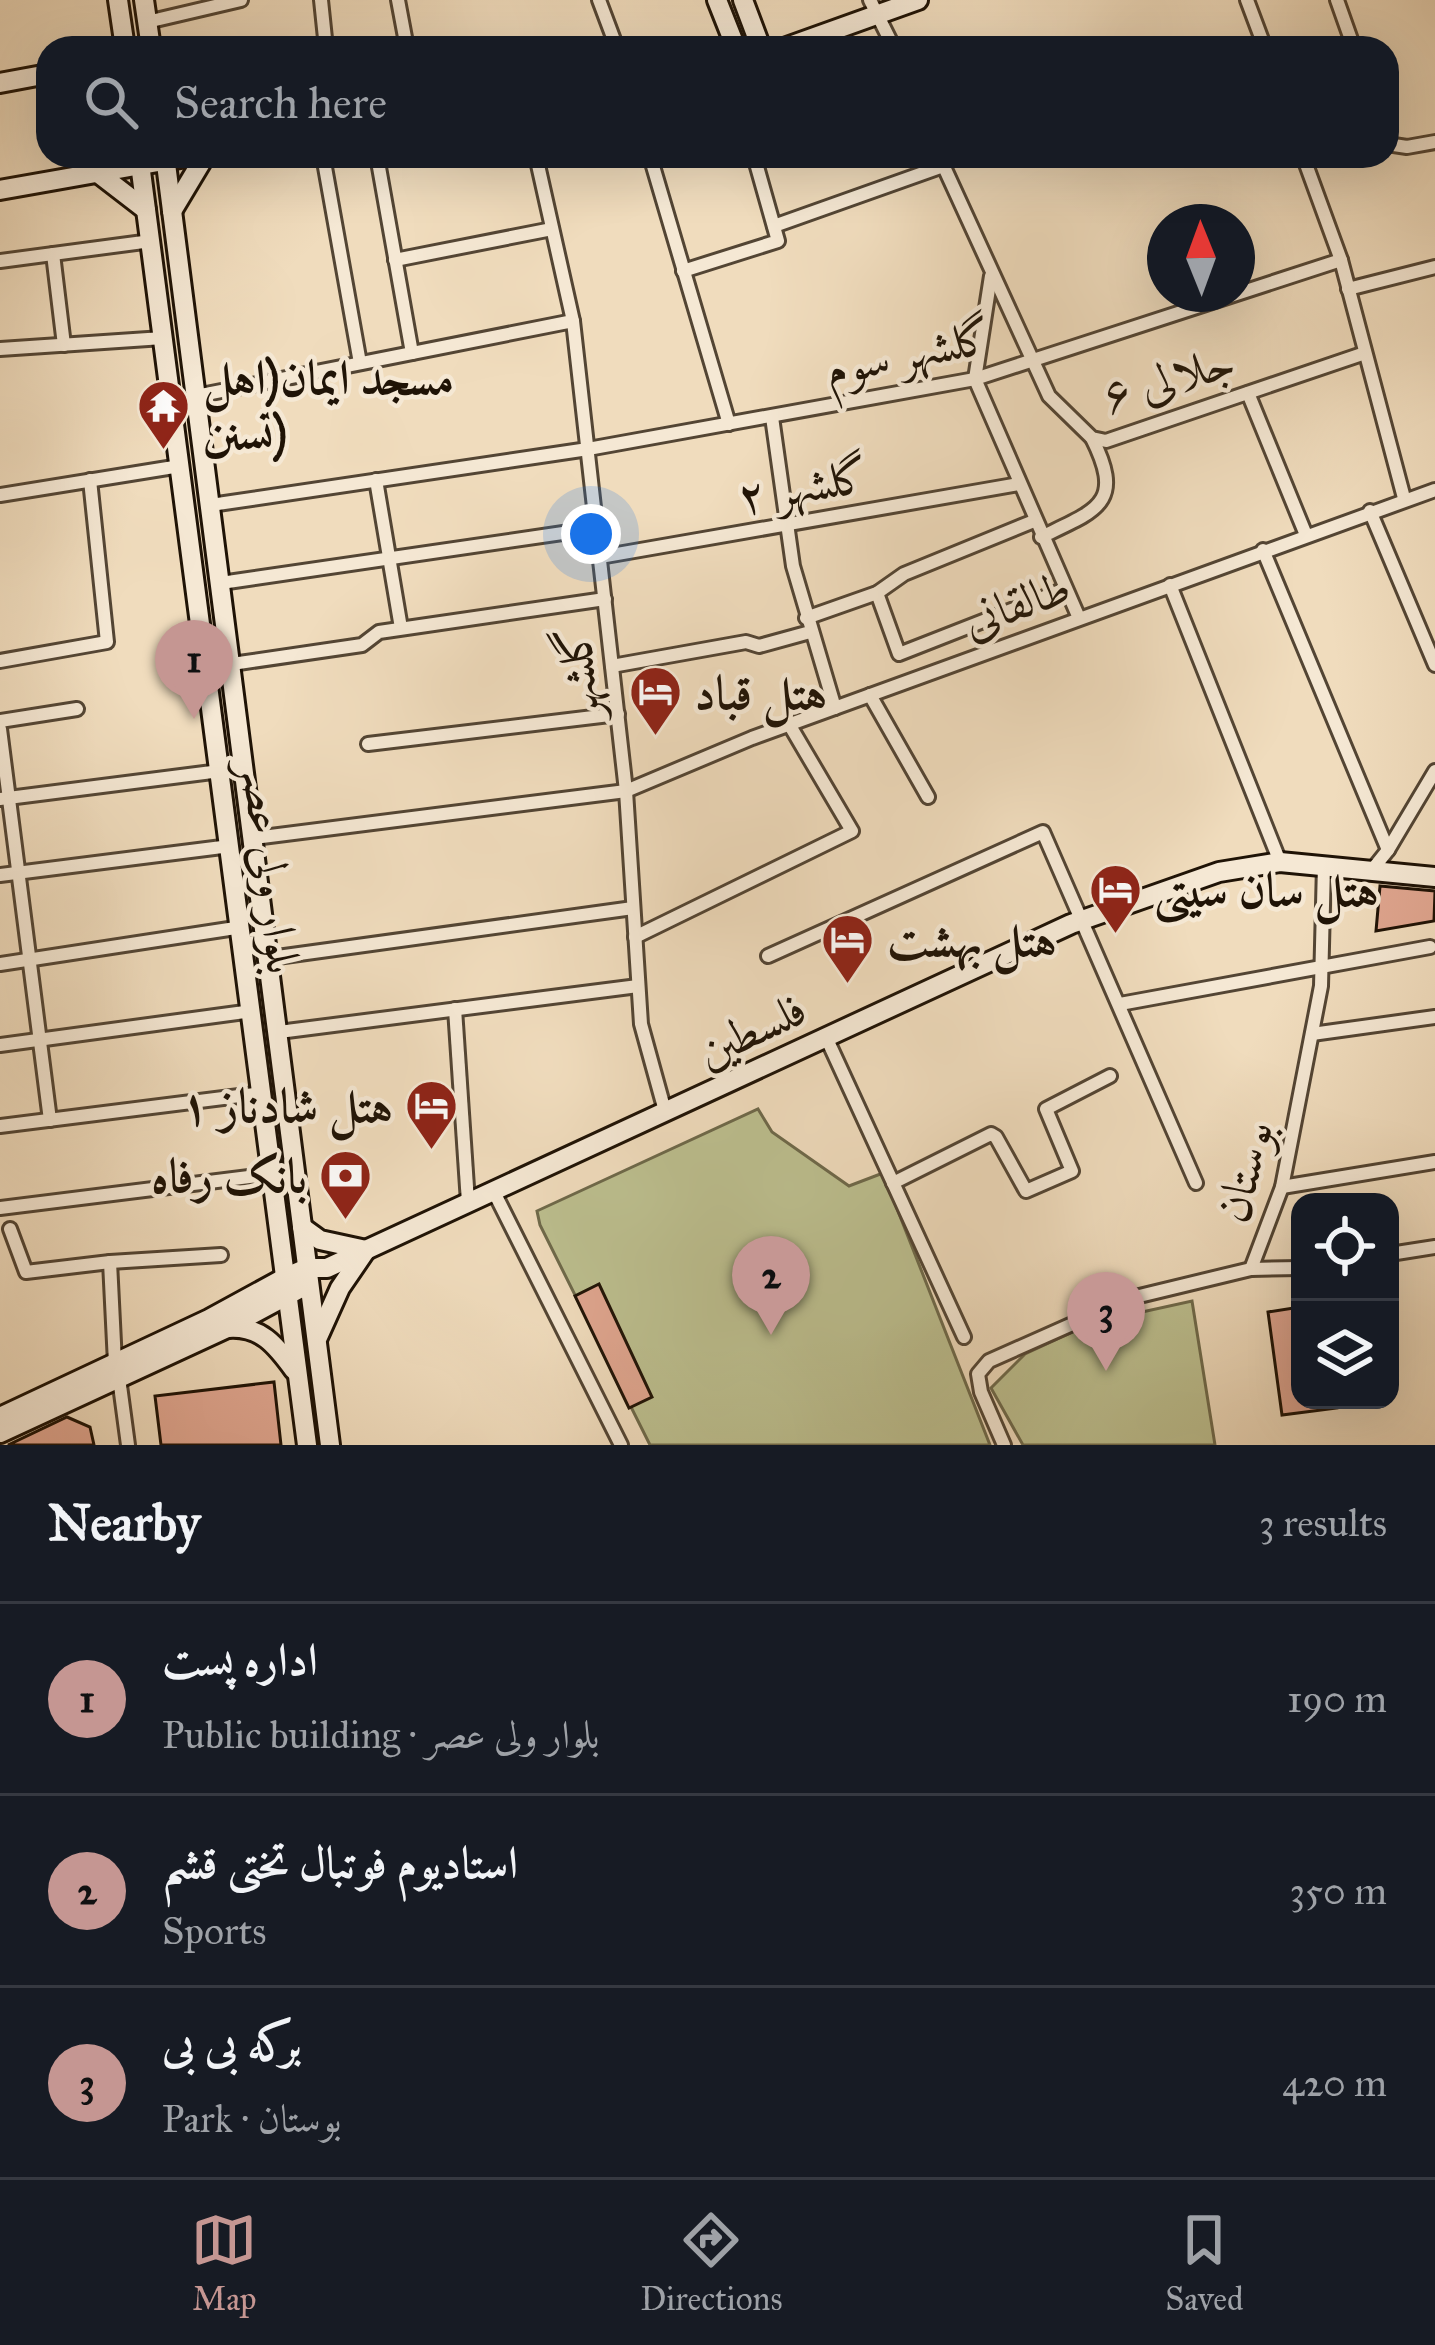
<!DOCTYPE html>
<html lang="en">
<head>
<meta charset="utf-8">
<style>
  body { margin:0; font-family:"IM FELL Great Primer",Amiri,serif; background:#242831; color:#f1f3f6 }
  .controls { position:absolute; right:36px; bottom:36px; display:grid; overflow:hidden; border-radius:24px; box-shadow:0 12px 48px #0002 }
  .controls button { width:108px; height:108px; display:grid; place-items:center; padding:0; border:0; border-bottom:3px solid #363941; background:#171b24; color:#f1f3f6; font:60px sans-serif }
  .compass { position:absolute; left:1147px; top:204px; width:108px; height:108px; border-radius:50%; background:#171b24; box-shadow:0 12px 48px #0002; rotate:359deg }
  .you { position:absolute; left:591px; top:534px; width:42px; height:42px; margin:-30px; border:9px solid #fff; border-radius:50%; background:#1a73e8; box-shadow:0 0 0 18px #1a73e833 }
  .badge { display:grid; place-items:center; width:78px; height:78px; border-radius:50%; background:#c59692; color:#111; font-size:39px; font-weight:700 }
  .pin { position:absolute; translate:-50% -99px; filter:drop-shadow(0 3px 6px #0008) }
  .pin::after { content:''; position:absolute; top:63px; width:42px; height:36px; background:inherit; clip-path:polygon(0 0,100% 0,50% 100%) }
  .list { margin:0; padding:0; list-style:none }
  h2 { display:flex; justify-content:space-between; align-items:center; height:156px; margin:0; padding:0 48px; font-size:51px }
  h2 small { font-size:39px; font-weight:400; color:#9ea1a6 }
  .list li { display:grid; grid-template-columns:78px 1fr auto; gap:36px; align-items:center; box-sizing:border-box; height:192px; padding:0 48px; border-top:3px solid #363941 }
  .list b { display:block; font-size:45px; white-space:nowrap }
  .list p { margin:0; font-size:39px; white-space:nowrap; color:#9ea1a6 }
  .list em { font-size:39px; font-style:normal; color:#9ea1a6 }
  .icon { flex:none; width:66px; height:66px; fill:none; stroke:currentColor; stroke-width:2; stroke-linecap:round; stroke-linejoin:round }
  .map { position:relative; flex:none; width:1435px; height:1445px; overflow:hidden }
  .search { position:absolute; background:#171b24; box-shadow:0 12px 48px #0002; left:36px; right:36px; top:36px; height:132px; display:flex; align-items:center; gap:30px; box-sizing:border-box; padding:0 42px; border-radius:36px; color:#9ea1a6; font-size:45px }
  .sheet { height:732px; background:#171b24 }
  nav { display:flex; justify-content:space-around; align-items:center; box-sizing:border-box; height:168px; border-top:3px solid #363941; background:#171b24; font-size:33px; color:#9ea1a6 }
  nav a { display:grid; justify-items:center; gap:6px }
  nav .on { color:#c59692 }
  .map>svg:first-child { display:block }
  .green { fill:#bcbf8f; stroke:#6e694a; stroke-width:3 }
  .building { fill:#e0a690; stroke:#1f1306; stroke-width:3 }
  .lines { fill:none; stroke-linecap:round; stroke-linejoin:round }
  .street-casing { stroke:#534534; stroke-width:18 }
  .secondary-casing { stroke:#1f1306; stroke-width:24 }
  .street { stroke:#f5e8d4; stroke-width:12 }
  .secondary { stroke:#f5e8d4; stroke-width:18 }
  .labels { text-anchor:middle; stroke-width:9; stroke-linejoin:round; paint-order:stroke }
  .street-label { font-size:48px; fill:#1f1306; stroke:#f5e8d4 }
  .poi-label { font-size:48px; font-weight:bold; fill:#1f1306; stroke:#f5e8d4; text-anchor:start }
</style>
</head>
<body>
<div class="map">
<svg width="1435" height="1445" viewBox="0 0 1435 1445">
  <rect width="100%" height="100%" fill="#f0dcbd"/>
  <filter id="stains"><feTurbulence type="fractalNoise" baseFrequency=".00167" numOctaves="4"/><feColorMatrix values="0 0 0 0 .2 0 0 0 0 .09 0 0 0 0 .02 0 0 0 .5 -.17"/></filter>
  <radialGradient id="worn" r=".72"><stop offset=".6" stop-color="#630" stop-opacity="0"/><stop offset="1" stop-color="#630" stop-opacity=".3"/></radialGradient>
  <g class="green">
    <polygon points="758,1109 772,1132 849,1186 883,1173 990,1445 650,1445 540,1225 537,1211"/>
    <polygon points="1192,1301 1215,1445 1023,1445 991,1388 1025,1354 1092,1323"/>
  </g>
  <g class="building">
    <polygon points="1380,886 1435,891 1434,921 1376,931"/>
    <polygon points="599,1284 652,1397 629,1408 575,1296"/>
    <polygon points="1300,1307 1300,1400 1337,1400 1337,1408 1282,1415 1268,1312"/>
    <polygon points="274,1382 281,1445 161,1445 155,1396"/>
    <polygon points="67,1417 90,1427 94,1445 8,1445"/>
  </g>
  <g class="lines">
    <defs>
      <g id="street">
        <polyline points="321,0 326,48"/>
        <polyline points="398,0 407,48"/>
        <polyline points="599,0 617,48"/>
        <polyline points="870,0 894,48"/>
        <polyline points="1247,0 1265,48"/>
        <polyline points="1337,0 1354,48"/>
        <polyline points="147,22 241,0"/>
        <polyline points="1387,144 1407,147 1435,142"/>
        <polyline points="323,156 360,363"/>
        <polyline points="377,156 412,353"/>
        <polyline points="536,156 573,321 626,791 641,1024 665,1111"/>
        <polyline points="650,156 729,424"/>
        <polyline points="939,156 1049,396 1092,438 1106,441 1365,353"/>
        <polyline points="1303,156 1341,260 1404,498"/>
        <polyline points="774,226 943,166"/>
        <polyline points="53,254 64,345"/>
        <polyline points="395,260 552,229"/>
        <polyline points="0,261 151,241"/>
        <polyline points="683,271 778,241 754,156"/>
        <polyline points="991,276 975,379 1079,618"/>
        <polyline points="1348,289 1435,267"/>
        <polyline points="0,349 163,338"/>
        <polyline points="1248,393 1306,535"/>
        <polyline points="196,396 573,321"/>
        <polyline points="772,417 793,566 835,708"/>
        <polyline points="376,480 401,628"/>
        <polyline points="0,495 180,466"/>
        <polyline points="211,505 588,449 975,379 1341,260"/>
        <polyline points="1370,511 1435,665"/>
        <path d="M 1041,537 C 1097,510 1125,504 1092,438"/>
        <polyline points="1263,550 1388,850"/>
        <polyline points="600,557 1019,484"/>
        <polyline points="221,583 597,528"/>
        <polyline points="1170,585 1280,862"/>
        <polyline points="877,593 899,654 1065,589"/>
        <polyline points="806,618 877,593 904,574 1034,521"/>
        <polyline points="0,661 107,642 90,480"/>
        <polyline points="232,664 362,645 379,632 605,599"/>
        <polyline points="612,666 746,642 759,646 810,632"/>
        <polyline points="870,695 928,797"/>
        <polyline points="0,721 77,709"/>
        <polyline points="0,729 50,1120"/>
        <polyline points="368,744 618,714"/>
        <polyline points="0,799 220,771"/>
        <polyline points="254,838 626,791 752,738 1435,490"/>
        <polyline points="1372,870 1388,850 1435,771"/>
        <polyline points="0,875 230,846"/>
        <polyline points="635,937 852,831 789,724"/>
        <polyline points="768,956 1043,832 1196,1183"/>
        <polyline points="270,958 633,908"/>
        <polyline points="0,964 242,927"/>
        <polyline points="1120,1004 1430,947"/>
        <polyline points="455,1009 468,1202"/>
        <polyline points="279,1032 638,986"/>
        <polyline points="1312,1034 1435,1017"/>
        <polyline points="826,1037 964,1337"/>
        <polyline points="0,1045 252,1011"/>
        <polyline points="0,1126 263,1093"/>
        <polyline points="893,1183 991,1134 996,1137 1026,1191 1072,1171 1046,1109 1110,1076"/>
        <polyline points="1282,1187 1435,1162"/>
        <polyline points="494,1192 621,1445"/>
        <polyline points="0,1208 273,1174"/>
        <polyline points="10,1229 26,1272 110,1262 221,1255"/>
        <polyline points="1390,1254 1435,1247"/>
        <polyline points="110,1262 115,1363"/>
        <polyline points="1251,1269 1282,1187 1321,986 1324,865"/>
        <polyline points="119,1378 128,1445"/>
        <polyline points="1004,1445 981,1392 978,1374 989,1361 1131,1298 1251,1269 1300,1268"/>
      </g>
      <g id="secondary">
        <polyline points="118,0 125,48"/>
        <polyline points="144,0 151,48"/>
        <polyline points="717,0 736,48"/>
        <polyline points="743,0 761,48"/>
        <polyline points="784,48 918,0"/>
        <polyline points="0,83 48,74"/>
        <polyline points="110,156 98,173 146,210"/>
        <polyline points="139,156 307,1445"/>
        <polyline points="165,156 330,1445"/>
        <polyline points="0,190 192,156"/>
        <polyline points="172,211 205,156"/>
        <polyline points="302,1227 320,1240 366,1250 340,1288 318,1337"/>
        <path d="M 227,1328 C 260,1325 276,1345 294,1370"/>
        <polyline points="0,1417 209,1319 286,1277 307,1268 327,1268 1071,924 1219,872 1280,862 1435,877"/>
        <polyline points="0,1433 227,1328 299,1289"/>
      </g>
    </defs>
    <use href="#street" class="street-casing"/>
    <use href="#secondary" class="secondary-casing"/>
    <use href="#street" class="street"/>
    <use href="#secondary" class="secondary"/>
  </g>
  <defs>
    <symbol id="temple-pin" viewBox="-11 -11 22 30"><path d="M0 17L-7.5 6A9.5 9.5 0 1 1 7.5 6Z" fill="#8f2418" stroke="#f5e8d4"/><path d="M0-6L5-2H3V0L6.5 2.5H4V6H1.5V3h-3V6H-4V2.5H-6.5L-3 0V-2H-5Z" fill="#fff"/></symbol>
    <symbol id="hotel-pin" viewBox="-11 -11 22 30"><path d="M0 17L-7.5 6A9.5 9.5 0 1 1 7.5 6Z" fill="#8f2418" stroke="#f5e8d4"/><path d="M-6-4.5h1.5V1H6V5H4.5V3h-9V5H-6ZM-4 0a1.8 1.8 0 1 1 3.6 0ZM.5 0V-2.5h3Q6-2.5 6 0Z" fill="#fff"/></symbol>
    <symbol id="bank-pin" viewBox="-11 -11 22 30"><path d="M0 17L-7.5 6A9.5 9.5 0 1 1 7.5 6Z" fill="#8f2418" stroke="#f5e8d4"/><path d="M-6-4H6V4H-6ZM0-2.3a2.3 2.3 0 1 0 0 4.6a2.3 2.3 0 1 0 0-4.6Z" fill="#fff"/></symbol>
  </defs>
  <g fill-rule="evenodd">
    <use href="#temple-pin" x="134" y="376" width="59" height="81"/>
    <use href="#hotel-pin" x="626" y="662" width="59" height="81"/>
    <use href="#hotel-pin" x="1086" y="860" width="59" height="81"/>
    <use href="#hotel-pin" x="818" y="910" width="59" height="81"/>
    <use href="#hotel-pin" x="402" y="1076" width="59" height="81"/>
    <use href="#bank-pin" x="316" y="1146" width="59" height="81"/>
  </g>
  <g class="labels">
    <g class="street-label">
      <text transform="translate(908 352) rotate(-12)" y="17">گلشهر سوم</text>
      <text transform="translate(1168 377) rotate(-16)" y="17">جلالی ۶</text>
      <text transform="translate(803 485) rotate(-10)" y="17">گلشهر ۲</text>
      <text transform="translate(1016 603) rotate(-20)" y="17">طالقانی</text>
      <text transform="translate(577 673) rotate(-96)" y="17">گلشهر</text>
      <text transform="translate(272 867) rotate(83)" y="17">بلوار ولی عصر</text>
      <text transform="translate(751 1029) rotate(-25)" y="17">فلسطین</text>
      <text transform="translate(1243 1171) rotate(-75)" y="17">بوستان</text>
    </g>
    <g class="poi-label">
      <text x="203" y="394">مسجد ایمان(اهل<tspan x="203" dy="55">تسنن)</tspan></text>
      <text x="694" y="709">هتل قباد</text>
      <text x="1154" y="906">هتل سان سیتی</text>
      <text x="887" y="956">هتل بهشت</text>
      <text x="393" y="1122" text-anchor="end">هتل شادناز ۱</text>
      <text x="307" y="1192" text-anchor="end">بانک رفاه</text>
    </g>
  </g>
  <rect width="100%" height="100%" filter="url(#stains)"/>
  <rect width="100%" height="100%" fill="url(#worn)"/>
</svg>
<div class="controls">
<button><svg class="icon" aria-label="locate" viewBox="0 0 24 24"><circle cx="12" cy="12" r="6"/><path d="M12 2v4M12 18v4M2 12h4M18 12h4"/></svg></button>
<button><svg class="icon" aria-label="layers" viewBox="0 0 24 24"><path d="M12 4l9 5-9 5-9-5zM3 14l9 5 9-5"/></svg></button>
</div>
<svg class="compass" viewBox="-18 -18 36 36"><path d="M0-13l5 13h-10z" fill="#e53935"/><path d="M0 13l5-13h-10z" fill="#9ea1a6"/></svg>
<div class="you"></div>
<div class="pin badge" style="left:194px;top:719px">1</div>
<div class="pin badge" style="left:771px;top:1335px">2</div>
<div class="pin badge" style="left:1106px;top:1371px">3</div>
<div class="search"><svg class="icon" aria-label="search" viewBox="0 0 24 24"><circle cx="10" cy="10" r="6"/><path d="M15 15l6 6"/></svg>Search here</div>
</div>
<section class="sheet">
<h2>Nearby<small>3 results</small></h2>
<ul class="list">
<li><span class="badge">1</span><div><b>اداره پست</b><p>Public building · بلوار ولی عصر</p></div><em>190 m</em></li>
<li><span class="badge">2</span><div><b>استادیوم فوتبال تختی قشم</b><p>Sports</p></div><em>350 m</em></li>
<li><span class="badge">3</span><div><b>برکه بی بی</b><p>Park · بوستان</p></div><em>420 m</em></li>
</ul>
</section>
<nav>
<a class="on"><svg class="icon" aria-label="map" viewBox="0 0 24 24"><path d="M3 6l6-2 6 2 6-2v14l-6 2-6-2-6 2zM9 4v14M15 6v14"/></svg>Map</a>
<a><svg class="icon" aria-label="directions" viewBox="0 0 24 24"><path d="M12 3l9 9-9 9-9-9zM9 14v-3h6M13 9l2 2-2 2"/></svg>Directions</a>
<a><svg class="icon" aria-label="saved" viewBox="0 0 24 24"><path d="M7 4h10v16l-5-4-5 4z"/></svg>Saved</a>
</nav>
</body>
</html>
